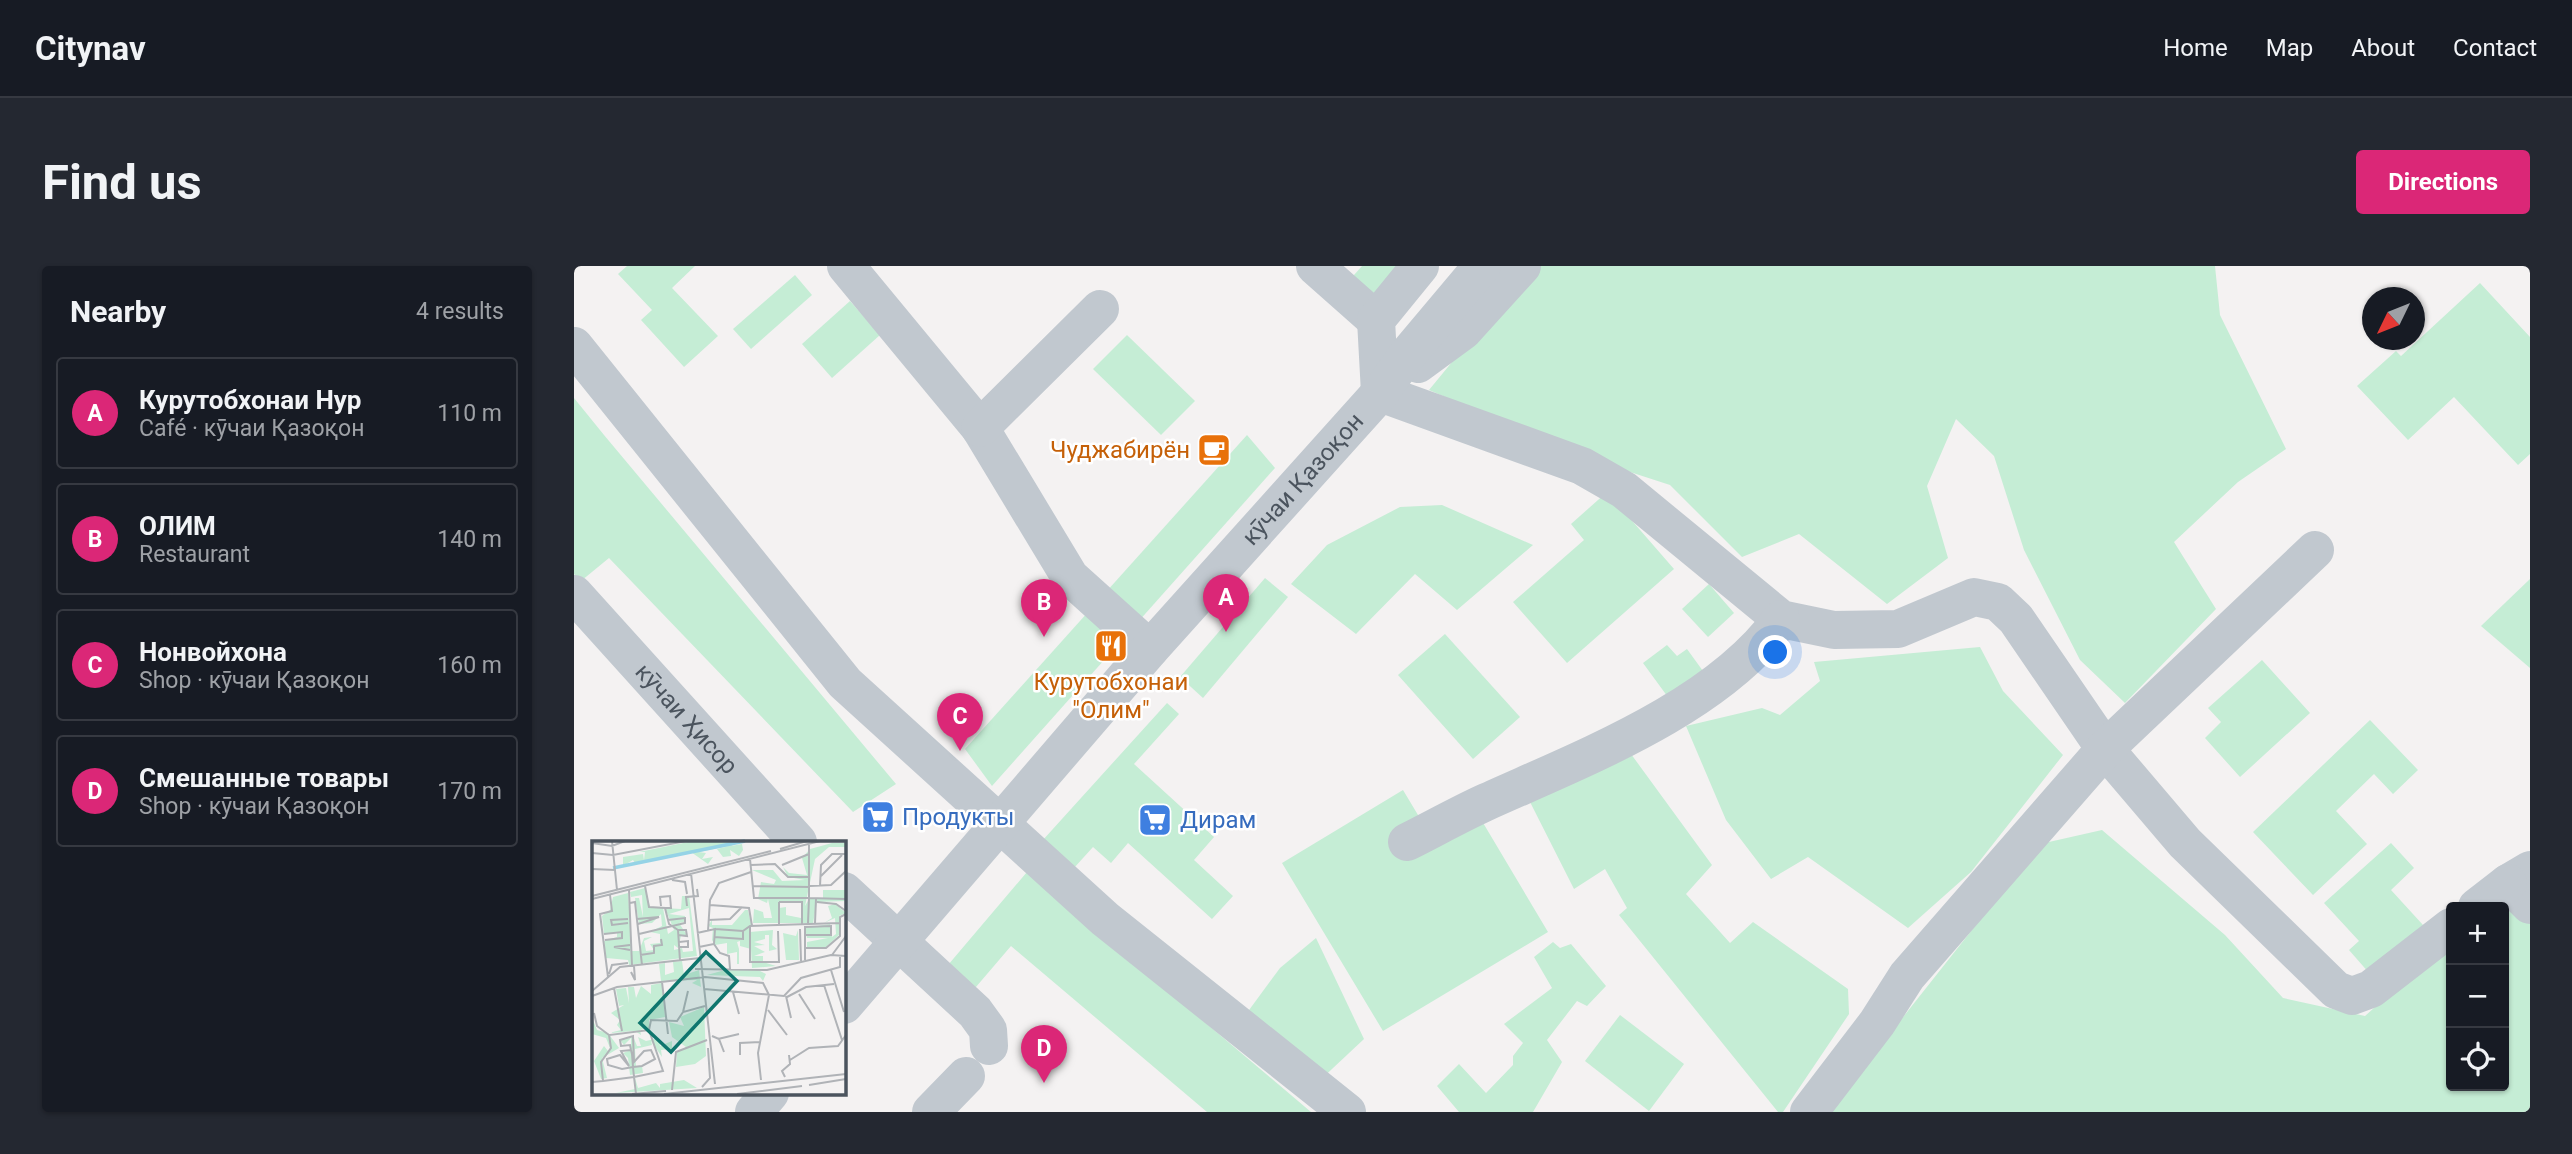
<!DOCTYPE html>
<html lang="en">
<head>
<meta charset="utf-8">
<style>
  body { margin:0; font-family:Roboto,sans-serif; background:#242831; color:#f1f3f6 }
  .controls { position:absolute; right:21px; bottom:21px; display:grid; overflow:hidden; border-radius:7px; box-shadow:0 2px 5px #0004 }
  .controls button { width:63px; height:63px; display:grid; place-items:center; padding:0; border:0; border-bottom:2px solid #363941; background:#171b24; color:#f1f3f6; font:35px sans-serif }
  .compass { position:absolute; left:1788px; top:21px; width:63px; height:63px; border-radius:50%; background:#171b24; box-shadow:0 2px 5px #0004; rotate:227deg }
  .you { position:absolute; left:1202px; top:387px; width:24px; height:24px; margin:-18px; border:5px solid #fff; border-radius:50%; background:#1a73e8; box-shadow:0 0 0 10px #1a73e833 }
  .badge { display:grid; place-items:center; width:46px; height:46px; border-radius:50%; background:#db2777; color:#fff; font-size:23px; font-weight:700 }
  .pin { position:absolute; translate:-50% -58px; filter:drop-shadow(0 2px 4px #0008) }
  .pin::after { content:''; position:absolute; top:37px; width:24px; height:21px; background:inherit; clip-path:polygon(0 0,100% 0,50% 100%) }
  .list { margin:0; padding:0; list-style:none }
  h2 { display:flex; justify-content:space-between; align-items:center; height:91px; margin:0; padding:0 28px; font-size:30px }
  h2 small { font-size:23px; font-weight:400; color:#9ea1a6 }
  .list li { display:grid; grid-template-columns:46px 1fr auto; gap:21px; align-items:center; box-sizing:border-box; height:112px; margin:0 14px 14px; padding:0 14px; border:2px solid #363941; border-radius:7px }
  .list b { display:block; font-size:26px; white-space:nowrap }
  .list p { margin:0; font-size:23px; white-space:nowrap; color:#9ea1a6 }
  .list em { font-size:23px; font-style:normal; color:#9ea1a6 }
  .icon { flex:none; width:38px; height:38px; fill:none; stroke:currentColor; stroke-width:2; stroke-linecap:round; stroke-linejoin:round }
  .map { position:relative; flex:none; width:1956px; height:846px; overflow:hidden; border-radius:7px }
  header { display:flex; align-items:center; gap:42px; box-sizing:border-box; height:98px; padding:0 35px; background:#171b24; border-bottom:2px solid #363941 }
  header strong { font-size:33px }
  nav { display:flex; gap:38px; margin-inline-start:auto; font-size:24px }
  .intro { display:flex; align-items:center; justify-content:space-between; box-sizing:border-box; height:168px; padding:0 42px }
  h1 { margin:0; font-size:49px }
  .button { padding:18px 32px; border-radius:7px; background:#db2777; color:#fff; font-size:24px; font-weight:700 }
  main { display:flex; gap:42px; padding:0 42px }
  aside { flex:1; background:#171b24; border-radius:7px; box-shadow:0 2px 5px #0004 }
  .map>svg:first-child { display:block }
  .green { fill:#c5edd5 }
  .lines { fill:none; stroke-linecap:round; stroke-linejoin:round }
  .minor { stroke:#c1c8cf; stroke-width:38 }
  .labels { text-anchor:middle; stroke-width:5; stroke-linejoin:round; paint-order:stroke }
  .food-label { font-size:24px; fill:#c56008; stroke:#fff; text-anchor:end }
  .street-label { font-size:24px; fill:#4b545e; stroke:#fff }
  .shop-label { font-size:24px; fill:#366cbe; stroke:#fff; text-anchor:start }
  .inset-river { fill:none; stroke:#95d3e6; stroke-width:3.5 }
  .inset-road { fill:none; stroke:#b0b3b7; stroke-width:2 }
  .view { fill:#0f766e; fill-opacity:0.15; stroke:#0f766e; stroke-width:3.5 }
  .inset-edge { fill:none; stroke:#4b545e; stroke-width:3.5 }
</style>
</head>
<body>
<header>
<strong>Citynav</strong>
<nav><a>Home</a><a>Map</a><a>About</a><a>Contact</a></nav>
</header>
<div class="intro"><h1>Find us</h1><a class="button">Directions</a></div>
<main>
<aside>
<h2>Nearby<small>4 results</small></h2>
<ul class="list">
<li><span class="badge">A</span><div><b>Курутобхонаи Нур</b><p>Café · кӯчаи Қазоқон</p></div><em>110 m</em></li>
<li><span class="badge">B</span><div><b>ОЛИМ</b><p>Restaurant</p></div><em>140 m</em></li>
<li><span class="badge">C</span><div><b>Нонвойхона</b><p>Shop · кӯчаи Қазоқон</p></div><em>160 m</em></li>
<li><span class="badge">D</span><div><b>Смешанные товары</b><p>Shop · кӯчаи Қазоқон</p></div><em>170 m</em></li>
</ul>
</aside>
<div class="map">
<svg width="1956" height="846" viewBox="0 0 1956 846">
  <rect width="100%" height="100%" fill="#f4f2f2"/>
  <g class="green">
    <polygon points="53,0 121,0 98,22 144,70 110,101 67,54 78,44 44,8"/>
    <polygon points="788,0 865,0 810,63 772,18"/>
    <polygon points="957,0 1641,0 1646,49 1712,183 1664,216 1600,276 1642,343 1551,437 1506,394 1450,284 1420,190 1382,153 1353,220 1374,292 1313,338 1225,268 1168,291 1096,219 1016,193 855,124"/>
    <polygon points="221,9 238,29 177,83 159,63"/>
    <polygon points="1906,17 1956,71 1956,188 1944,199 1880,131 1834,174 1783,120 1822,85 1827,90"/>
    <polygon points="276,35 306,69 258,112 228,78"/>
    <polygon points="553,69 621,135 587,169 519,103"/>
    <polygon points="0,132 30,169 322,518 279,546 35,292 7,315 0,308"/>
    <polygon points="673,169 701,202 418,520 391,483"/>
    <polygon points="1033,226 1100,303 993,397 939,336 1010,274 997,258"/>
    <polygon points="868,239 959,279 883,344 841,308 782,368 717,318 753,279 826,241"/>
    <polygon points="691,312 714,331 629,432 606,411"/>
    <polygon points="1956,313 1956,402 1907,360"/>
    <polygon points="1135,318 1160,347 1134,371 1108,343"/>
    <polygon points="871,368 946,451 899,493 824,409"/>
    <polygon points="1093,379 1103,390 1113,383 1134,412 1099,438 1069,397"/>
    <polygon points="1406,381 1429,425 1489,489 1397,606 1334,662 1234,591 1197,613 1152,554 1112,460 1188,442 1206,449 1246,415 1240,396"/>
    <polygon points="1688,394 1736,447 1666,511 1631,472 1647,456 1634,442"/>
    <polygon points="593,437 605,448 560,498 640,571 620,594 659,630 638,653 554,577 537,597 519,581 490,613 459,585"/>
    <polygon points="1796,454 1844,504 1819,528 1800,508 1762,545 1793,578 1739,629 1679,566"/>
    <polygon points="1057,488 1138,599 1112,628 1156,677 1179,656 1274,723 1275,748 1209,846 1204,846 1045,649 1053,642 1031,603 1000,623 954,532"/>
    <polygon points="829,524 850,559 902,545 974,666 809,765 708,597"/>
    <polygon points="1528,564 1651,669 1709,732 1791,750 1877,673 1877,820 1930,820 1930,641 1943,634 1956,646 1956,846 1254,846 1466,578"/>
    <polygon points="1817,577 1840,602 1817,624 1849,659 1796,708 1775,684 1785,675 1750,637"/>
    <polygon points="453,606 737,846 633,846 437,680 390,735 363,712"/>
    <polygon points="742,672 790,773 742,818 667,755 706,702"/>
    <polygon points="979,676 986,682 997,678 1032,720 1013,740 1003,735 973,774 988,796 959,846 885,846 863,820 885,798 912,827 939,799 939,790 949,777 930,758 978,722 960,691"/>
    <polygon points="1046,749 1110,798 1075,845 1011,795"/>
  </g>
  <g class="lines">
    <g class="minor">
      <polyline points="272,0 406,162 496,311 576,383"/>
      <polyline points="741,0 802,54"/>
      <polyline points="0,80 271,417 531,653 773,846"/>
      <polyline points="844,98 889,65 948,0"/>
      <polyline points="806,127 1008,200 1050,224 1207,353 1260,364 1324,363 1400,331 1424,336 1442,353 1531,483 1611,577 1762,724 1778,730 1797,723 1877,661"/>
      <polyline points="806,127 802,54 846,0"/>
      <polyline points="406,162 526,43"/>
      <path id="s1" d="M 0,328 L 224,576"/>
      <path d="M 833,576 C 859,563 884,549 910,537 C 1007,493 1143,442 1207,353"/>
      <polyline points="1956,604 1934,617 1956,639"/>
      <polyline points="270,625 401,746 414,764 415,780"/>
      <polyline points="1903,641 1934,617"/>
      <path id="s2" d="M 270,739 L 576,383 L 806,127 L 834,88 L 908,0"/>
      <polyline points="180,846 196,827"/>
      <polyline points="357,846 392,810"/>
      <polyline points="1235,846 1303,757 1333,710 1531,483 1741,284"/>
    </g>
  </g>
  <defs>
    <symbol id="cafe-square" viewBox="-11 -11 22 22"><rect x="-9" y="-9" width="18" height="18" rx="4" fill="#e8710a" stroke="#fff"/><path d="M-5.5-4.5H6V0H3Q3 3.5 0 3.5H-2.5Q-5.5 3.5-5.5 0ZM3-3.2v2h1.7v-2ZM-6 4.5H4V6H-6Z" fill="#fff"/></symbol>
    <symbol id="restaurant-square" viewBox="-11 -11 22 22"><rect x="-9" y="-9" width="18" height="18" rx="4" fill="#e8710a" stroke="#fff"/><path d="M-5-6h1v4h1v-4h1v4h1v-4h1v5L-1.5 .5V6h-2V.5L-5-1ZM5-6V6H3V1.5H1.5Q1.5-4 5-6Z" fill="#fff"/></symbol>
    <symbol id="supermarket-square" viewBox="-11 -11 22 22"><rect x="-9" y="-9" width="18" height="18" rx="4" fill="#3f7fe0" stroke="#fff"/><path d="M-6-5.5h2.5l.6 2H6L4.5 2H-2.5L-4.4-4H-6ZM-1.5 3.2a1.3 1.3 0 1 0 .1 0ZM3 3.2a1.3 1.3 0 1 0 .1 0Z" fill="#fff"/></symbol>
  </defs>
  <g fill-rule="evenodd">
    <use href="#cafe-square" x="621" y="165" width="38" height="38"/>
    <use href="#restaurant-square" x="518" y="361" width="38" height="38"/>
    <use href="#supermarket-square" x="285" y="532" width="38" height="38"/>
    <use href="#supermarket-square" x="562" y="535" width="38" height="38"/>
  </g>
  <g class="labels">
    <g class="food-label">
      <text x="616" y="192">Чуджабирён</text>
      <text x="537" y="424" text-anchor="middle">Курутобхонаи<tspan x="537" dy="28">"Олим"</tspan></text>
    </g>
    <g class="street-label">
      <text dy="8" stroke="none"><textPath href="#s2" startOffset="698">кӯчаи Қазоқон</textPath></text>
      <text dy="8" stroke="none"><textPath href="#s1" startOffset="168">кӯчаи Ҳисор</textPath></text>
    </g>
    <g class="shop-label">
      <text x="328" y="559">Продукты</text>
      <text x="606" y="562">Дирам</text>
    </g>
  </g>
  <g transform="translate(18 575)">
    <rect width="254" height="254" fill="#f4f2f2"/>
    <path d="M 101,0 L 149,0 L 139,5 L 150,3 L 151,9 L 147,15 L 138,9 L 139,15 L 131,16 L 125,8 L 137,5 L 107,11 L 114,12 L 110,18 L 121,16 L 116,23 L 99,11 L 43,22 L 41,19 L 31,25 L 31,16 L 51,13 L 52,19 L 53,11 L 47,11 ZM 240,2 L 254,2 L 254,6 L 237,6 L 223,18 L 213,65 L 217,58 L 231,58 L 231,49 L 254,49 L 254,60 L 225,61 L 221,82 L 211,82 L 211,61 L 188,61 L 187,67 L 194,66 L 194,74 L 209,77 L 209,82 L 161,82 L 162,68 L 171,71 L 172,77 L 180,77 L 176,58 L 175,62 L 166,58 L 169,41 L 182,43 L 184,39 L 160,29 L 181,29 L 190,40 L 213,39 L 196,36 L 191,26 L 197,32 L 215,34 L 210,17 L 218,8 ZM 53,47 L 58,66 L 71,67 L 76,93 L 82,89 L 73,67 L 89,68 L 90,55 L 97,55 L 105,115 L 37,124 L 36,119 L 14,117 L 12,100 L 25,96 L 25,92 L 12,93 L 10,75 L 18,69 L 21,56 L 36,52 L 40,110 L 47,110 L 52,97 L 60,96 L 52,100 L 54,110 L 62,109 L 58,103 L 68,102 L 68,93 L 58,91 L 70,85 L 69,73 L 60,82 L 47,83 L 43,57 L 47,57 L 51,76 L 50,54 L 39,56 L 38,51 ZM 97,67 L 101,110 L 91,111 L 90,107 L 82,109 L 82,104 L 86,107 L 89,95 L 95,94 L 87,82 L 93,81 L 93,75 L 77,73 ZM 243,63 L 254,72 L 247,75 L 247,94 L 234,106 L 215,106 L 215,101 L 236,97 L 215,97 L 213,87 L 238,83 L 240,96 L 244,93 L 243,77 L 232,82 L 240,77 L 236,65 ZM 153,69 L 156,69 L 159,83 L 158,91 L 181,89 L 180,104 L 185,108 L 177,110 L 177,94 L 173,94 L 173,98 L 162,101 L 173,104 L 162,105 L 173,111 L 162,115 L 171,115 L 171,121 L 184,125 L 160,127 L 159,108 L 148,105 L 148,100 L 145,101 L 147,108 L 147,123 L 145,123 L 145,111 L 135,113 L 135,102 L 123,104 L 120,99 L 121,87 L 116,85 L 120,79 L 120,84 L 140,84 ZM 206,89 L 207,119 L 194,119 L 191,92 L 204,95 ZM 90,120 L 92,134 L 107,129 L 109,146 L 100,142 L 105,139 L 69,140 L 67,123 L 73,122 L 73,134 L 82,131 L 81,121 ZM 133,129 L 166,129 L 174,133 L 171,140 L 168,136 L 115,134 ZM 70,142 L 73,176 L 57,179 L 57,187 L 48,189 L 49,194 L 43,190 L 17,192 L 29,189 L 25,184 L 28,179 L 19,172 L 32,164 L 27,165 L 24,148 L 34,147 L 37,162 L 36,146 L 42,146 L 44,157 L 49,145 L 59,153 L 59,144 ZM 112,166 L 114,215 L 103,223 L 84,226 L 85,211 L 94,206 L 80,196 L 77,181 L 92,185 L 88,176 ZM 0,177 L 5,189 L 16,192 L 27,207 L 10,217 L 15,237 L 9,238 L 2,220 L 12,205 L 16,210 L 18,207 L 14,197 L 0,193 ZM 41,195 L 45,205 L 49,205 L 46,196 L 54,200 L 67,197 L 68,205 L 80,200 L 80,208 L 69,209 L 70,216 L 59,200 L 60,204 L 43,208 L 44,226 L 50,225 L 51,232 L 38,234 L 36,217 L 31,212 L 39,209 L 39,197 L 32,204 L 28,199 ZM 43,237 L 46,247 L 64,242 L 68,247 L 68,243 L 92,239 L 105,247 L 24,252 L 43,248 Z" fill="#c5edd5" fill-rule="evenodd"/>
    <path class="inset-river" d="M 21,27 L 153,0"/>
    <path class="inset-road" d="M 20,0 L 25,49M 0,2 L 20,5 L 33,0M 188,8 L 215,0M 0,12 L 21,14 L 94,0M 158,18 L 162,57 L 217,57 L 217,4M 159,24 L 183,23 L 196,36 L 217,36M 190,24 L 217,13M 0,28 L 23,29M 99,32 L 123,243M 229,35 L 250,14M 80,39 L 93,41 L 95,53M 53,45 L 57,66 L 73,67 L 77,83 L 86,89 L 88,120M 161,45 L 218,46M 218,45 L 239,44 L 254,30M 228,45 L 229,24 L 240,13 L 254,13M 37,49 L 40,125M 0,55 L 179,10M 0,58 L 228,0M 187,61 L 210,61 L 210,84M 225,61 L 244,63 L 254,70M 38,62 L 43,61 L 50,124M 118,64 L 157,67 L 160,85M 69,65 L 68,56 L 78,55 L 79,67 L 73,67M 95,65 L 94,56 L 106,55 L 105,48M 36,78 L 19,79 L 20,84 L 36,82M 45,78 L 67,76 L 46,83M 116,79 L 138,78 L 150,66M 216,82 L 217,57 L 254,58M 223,82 L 224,58M 187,84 L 187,61M 213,85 L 213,119M 158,86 L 158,122M 123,88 L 151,90M 208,88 L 209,120M 86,89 L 94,89 L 95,95 L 86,94M 116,90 L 118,59 L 127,42 L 159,31M 105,92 L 123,88 L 122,103 L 107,106M 12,93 L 30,91 L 30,97 L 13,99M 47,93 L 93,82 L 93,77 L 76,79M 213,94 L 239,94 L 239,85 L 213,86M 122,96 L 151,98 L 151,90 L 158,85 L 248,82M 87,101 L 96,100 L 96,106 L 87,106M 122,103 L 128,112 L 137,115 L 138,128M 38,104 L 22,106 L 38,109M 213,107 L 234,107 L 248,95 L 248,76 L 254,73M 48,114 L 62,112 L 62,105 L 70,104 L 69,98M 240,114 L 254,95M 158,121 L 187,121 L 186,90M 103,128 L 175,129 L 239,114 L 254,115M 239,129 L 252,171M 39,131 L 43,139 L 42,125M 17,133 L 20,124 L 36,122M 16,136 L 8,73 L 20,70 L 18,54M 70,141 L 76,193M 232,144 L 250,199M 22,147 L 30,190M 112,148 L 192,155 L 209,137 L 248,126 L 248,115M 0,150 L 28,126 L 108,117M 141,151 L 147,173M 207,153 L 223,178M 0,155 L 25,146 L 113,136 L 171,142 L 177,154 L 166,212 L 169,239M 194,155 L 199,177M 195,156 L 214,146 L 242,143M 176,169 L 195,194M 91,171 L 96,150M 2,172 L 5,185 L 17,194M 57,189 L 59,179 L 85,180 L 91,171 L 113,165M 120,195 L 127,198 L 132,211M 126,198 L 147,193M 39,209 L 38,204 L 29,205 L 28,199 L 41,195 L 42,221 L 52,210 L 59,209 L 63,218 L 50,225 L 41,226 L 30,228 L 16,224 L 15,218 L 28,214 L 37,225 L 29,210 L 39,209 L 40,213 L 41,226 L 42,236 L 44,253M 148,214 L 148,202 L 168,201M 198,219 L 217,207 L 246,205 L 254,194M 193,236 L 190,230 L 198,223 L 197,214M 0,241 L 11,240 L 42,236 L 71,230 L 57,189 L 17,194 L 19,207 L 9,221 L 11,240M 217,244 L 254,238M 110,246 L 118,237 L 116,207M 80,249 L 84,211 L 115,199M 40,253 L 74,250M 72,253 L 254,233M 145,253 L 210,245"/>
    <path class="view" d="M 114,111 L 145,140 L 79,211 L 48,182 Z"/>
    <rect width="254" height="254" class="inset-edge"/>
  </g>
</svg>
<div class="controls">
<button>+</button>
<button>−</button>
<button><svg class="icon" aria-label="locate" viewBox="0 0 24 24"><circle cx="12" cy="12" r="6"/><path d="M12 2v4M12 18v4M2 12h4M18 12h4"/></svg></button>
</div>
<svg class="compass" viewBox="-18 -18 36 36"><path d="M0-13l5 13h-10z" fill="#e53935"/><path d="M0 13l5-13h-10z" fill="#9ea1a6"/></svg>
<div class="you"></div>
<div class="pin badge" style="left:652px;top:366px">A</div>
<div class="pin badge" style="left:470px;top:371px">B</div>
<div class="pin badge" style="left:386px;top:485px">C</div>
<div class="pin badge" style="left:470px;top:817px">D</div>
</div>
</main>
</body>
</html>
